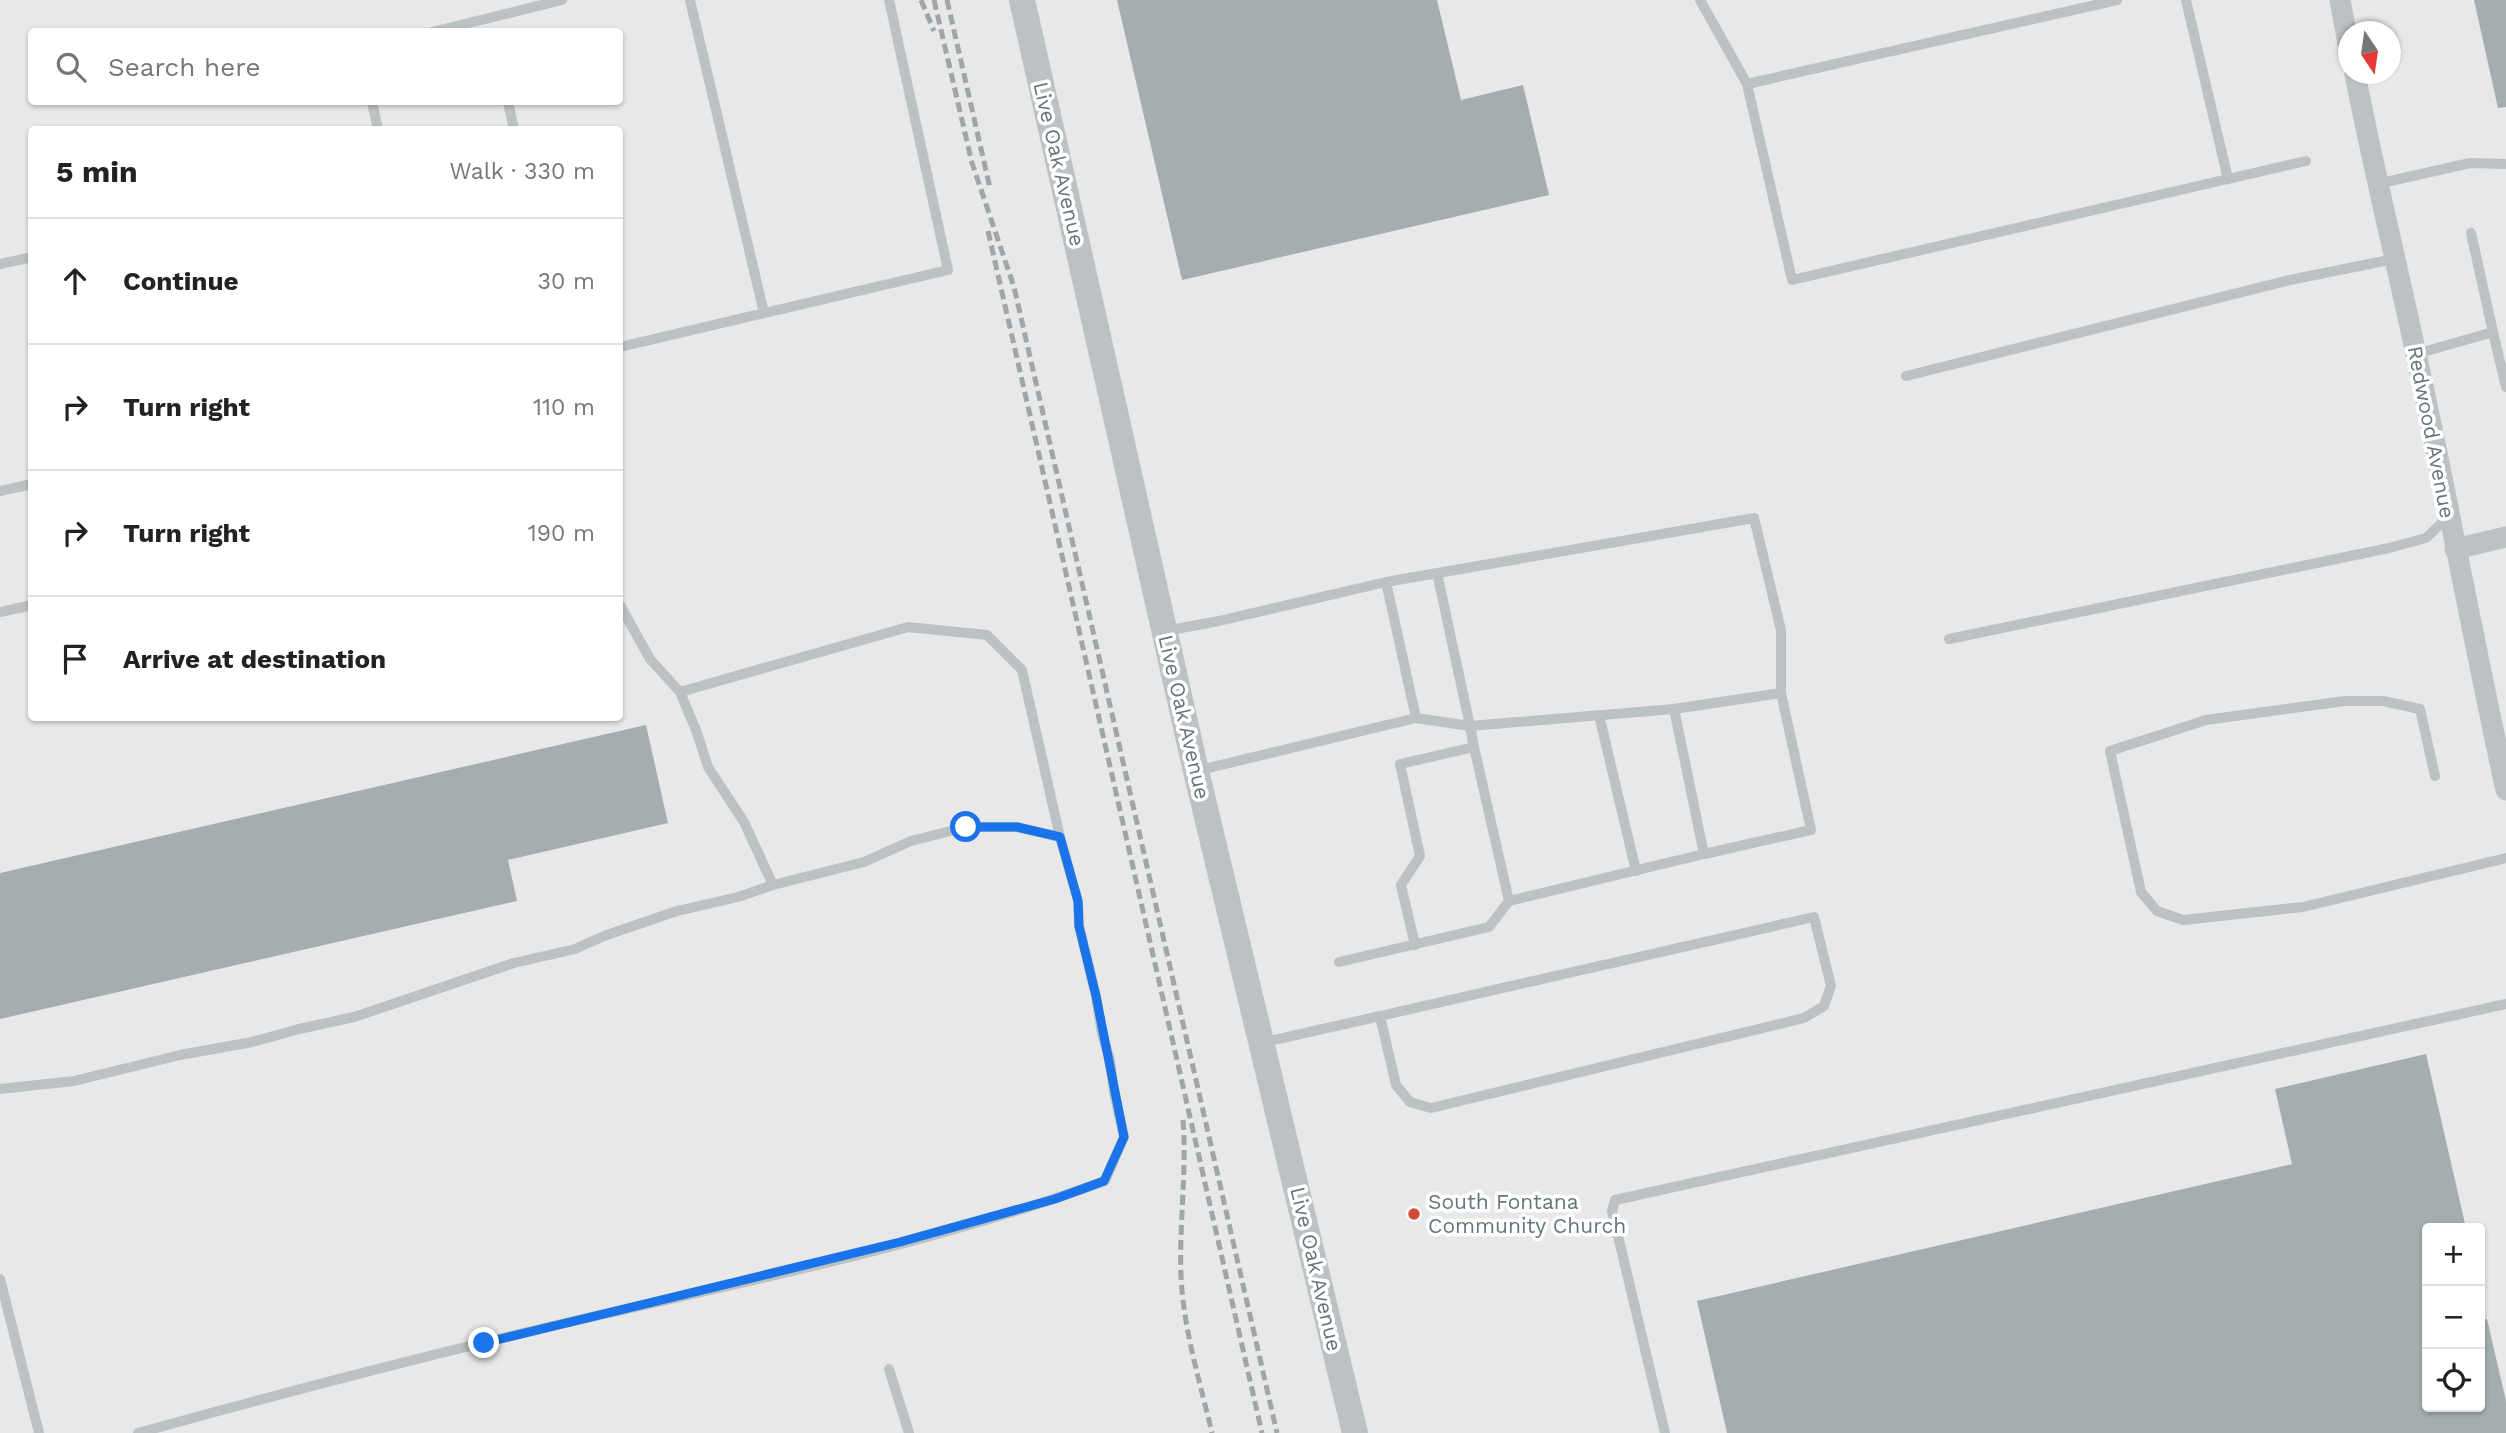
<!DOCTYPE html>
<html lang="en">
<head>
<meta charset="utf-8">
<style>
  body { margin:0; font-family:"Work Sans",sans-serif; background:#f2f2f2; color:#222 }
  .controls { position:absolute; right:21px; bottom:21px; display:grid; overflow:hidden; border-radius:7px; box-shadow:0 2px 5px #0004 }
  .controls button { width:63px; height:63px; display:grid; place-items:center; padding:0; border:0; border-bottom:2px solid #e0e0e0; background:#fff; color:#222; font:35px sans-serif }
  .compass { position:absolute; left:2338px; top:21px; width:63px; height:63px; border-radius:50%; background:#fff; box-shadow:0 2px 5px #0004; rotate:167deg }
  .stop { position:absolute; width:21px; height:21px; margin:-16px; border:5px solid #1a73e8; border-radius:50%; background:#fff }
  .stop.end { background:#1a73e8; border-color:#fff; box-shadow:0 2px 7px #0008 }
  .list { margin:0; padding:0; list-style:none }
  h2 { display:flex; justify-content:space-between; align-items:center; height:91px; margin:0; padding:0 28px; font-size:30px }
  h2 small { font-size:23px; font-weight:400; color:#767676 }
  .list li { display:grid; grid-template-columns:46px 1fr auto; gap:21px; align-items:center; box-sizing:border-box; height:126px; padding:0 28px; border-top:2px solid #e0e0e0 }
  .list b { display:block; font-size:26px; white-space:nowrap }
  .list em { font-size:23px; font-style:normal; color:#767676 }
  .icon { flex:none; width:38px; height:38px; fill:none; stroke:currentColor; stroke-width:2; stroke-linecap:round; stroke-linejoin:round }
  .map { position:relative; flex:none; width:2506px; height:1433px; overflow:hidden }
  .search { position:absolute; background:#fff; box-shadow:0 2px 5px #0004; left:28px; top:28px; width:595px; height:77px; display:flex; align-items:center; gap:18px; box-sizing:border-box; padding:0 24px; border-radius:7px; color:#767676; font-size:26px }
  .panel { position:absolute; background:#fff; box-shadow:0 2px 5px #0004; left:28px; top:126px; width:595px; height:595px; border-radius:7px }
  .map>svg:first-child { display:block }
  .built { fill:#e7e8e7; fill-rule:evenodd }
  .building { fill:#a4adb0 }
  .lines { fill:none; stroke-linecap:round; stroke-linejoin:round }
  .service { stroke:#bcc1c3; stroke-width:10 }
  .minor { stroke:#bcc1c3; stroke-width:21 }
  .tertiary { stroke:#bcc1c3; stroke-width:26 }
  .rail { stroke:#9ea6a9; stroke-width:5; stroke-dasharray:10 5; stroke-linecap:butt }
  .route { stroke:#1a73e8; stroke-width:9 }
  .poi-dot { fill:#d24a39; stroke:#fff; stroke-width:2.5 }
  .labels { text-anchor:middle; stroke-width:7; stroke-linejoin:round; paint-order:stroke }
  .street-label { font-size:21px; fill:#65757c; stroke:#fff }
  .poi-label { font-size:21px; fill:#65757c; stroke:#fff; text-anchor:start }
</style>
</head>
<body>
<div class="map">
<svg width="2506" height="1433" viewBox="0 0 2506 1433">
  <rect width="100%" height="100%" fill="#f7f6f4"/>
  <path class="built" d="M 0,0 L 2506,0 L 2506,1433 L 0,1433 ZM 32,32 L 620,32 L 620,102 L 32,102 ZM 2348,32 L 2390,32 L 2390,74 L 2348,74 ZM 32,130 L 620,130 L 620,718 L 32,718 ZM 2427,1228 L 2480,1228 L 2480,1407 L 2427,1407 Z"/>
  <g class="building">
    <polygon points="1117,0 1437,0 1461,100 1523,85 1549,195 1182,280"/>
    <polygon points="2474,0 2506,0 2506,107 2498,108"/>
    <polygon points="646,725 668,823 508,860 517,901 0,1019 0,873"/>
    <polygon points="2426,1054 2466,1228 2427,1228 2427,1407 2480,1407 2480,1320 2487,1319 2506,1401 2506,1433 1727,1433 1697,1301 2292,1164 2275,1089"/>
  </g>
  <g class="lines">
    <g class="service">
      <polyline points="690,0 764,313"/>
      <polyline points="1700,0 1747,84 1792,280 2228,179 2186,0"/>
      <polyline points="432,32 562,0"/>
      <polyline points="1747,84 2117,0"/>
      <polyline points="372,102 378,130"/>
      <polyline points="508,102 514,130"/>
      <polyline points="2228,179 2306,161"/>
      <polyline points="2377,184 2470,163 2506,164"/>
      <polyline points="0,264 32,257"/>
      <polyline points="2493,332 2506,387"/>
      <polyline points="620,347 948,270 889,0"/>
      <polyline points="2416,354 2493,332 2471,233"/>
      <polyline points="1906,376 2290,280 2394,259"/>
      <polyline points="0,491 32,484"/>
      <polyline points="1386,582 1754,518 1781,630 1781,693"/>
      <polyline points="0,612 32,605"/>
      <polyline points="1165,631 1219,621 1386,582 1416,718 1196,771"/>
      <polyline points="1949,639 2389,548 2426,538 2449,516"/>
      <polyline points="680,692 908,627 987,635 1022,670 1060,837"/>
      <polyline points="1674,709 1781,693 1811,830 1704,854"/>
      <polyline points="1599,715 1636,871"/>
      <polyline points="1416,718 1470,726 1674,709 1704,854 1509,901 1474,747 1470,726 1437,573"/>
      <polyline points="2435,776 2420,709 2383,701 2345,701 2206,720 2110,751 2141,892 2157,911 2183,920 2303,907 2506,858"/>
      <polyline points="1415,945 1401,885 1420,856 1400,764 1474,747"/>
      <polyline points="1339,962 1489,927 1509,901"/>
      <polyline points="1261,1043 1380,1016 1396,1085 1410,1102 1431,1108 1804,1018 1824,1006 1831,986 1814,917 1380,1016"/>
      <polyline points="0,1089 74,1081 180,1055 252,1042 299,1029 354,1017 514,963 575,949 604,936 677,911 738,897 773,885 744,822 708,767 696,730 680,692 650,659 620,605"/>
      <polyline points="0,1279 39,1433"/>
      <polyline points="889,1369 909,1433"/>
      <path d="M 138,1433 C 293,1390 448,1350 604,1314 C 772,1276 943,1240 1105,1181 L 1124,1137 L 1114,1092 L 1110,1060 L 1102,1034 L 1096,996 L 1079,926 L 1078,901 L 1060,837 L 1017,827 L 966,827 L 911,841 L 864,862 L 773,885"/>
      <polyline points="1665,1433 1612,1211 1615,1200 2506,1004"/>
    </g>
    <g class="minor">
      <polyline points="2340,0 2348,43"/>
      <path d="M 2355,74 C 2373,167 2396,260 2416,354 C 2448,499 2474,645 2506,790"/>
      <polyline points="2455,549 2506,537"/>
    </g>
    <polyline class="tertiary" points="1022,0 1196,771 1355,1433"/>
    <g class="rail">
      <polyline points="921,0 934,31"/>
      <polyline points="934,0 972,163 1014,287 1277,1433"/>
      <polyline points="947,0 990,188"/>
      <polyline points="988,231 1262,1433"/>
      <path d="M 1183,1120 C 1187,1172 1179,1223 1181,1275 C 1183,1328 1200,1382 1212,1433"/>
    </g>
  </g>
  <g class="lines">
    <polyline class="route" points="484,1343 900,1242 1055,1199 1104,1181 1124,1137 1096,996 1079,926 1078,901 1060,837 1017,827 966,827"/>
  </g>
  <circle class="poi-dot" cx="1414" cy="1214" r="7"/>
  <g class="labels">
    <g class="street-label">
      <text transform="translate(1059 164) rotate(77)" y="7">Live Oak Avenue</text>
      <text transform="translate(2431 432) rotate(79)" y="7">Redwood Avenue</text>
      <text transform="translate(1184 717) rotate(77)" y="7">Live Oak Avenue</text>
      <text transform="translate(1316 1269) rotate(77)" y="7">Live Oak Avenue</text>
    </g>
    <g class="poi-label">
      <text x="1428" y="1209">South Fontana<tspan x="1428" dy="24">Community Church</tspan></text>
    </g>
  </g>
</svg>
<div class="controls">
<button>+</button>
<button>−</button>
<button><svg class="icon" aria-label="locate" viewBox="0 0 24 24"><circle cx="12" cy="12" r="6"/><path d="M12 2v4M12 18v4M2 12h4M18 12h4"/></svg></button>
</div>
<svg class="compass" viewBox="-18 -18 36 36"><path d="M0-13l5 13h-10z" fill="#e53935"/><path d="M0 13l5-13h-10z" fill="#767676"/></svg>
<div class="stop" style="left:966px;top:827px"></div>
<div class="stop end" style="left:484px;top:1343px"></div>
<div class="search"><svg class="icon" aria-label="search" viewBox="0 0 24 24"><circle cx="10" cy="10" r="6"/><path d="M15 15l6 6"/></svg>Search here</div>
<section class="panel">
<h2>5 min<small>Walk · 330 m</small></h2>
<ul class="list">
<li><svg class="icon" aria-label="ahead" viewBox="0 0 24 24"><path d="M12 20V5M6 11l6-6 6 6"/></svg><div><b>Continue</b></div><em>30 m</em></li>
<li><svg class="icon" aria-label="right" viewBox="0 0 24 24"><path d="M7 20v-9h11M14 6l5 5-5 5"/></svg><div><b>Turn right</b></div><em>110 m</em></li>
<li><svg class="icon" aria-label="right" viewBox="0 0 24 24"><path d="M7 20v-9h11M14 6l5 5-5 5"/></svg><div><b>Turn right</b></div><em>190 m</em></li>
<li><svg class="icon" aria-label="arrive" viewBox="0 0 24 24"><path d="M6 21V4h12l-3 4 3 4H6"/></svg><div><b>Arrive at destination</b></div></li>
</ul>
</section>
</div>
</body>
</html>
